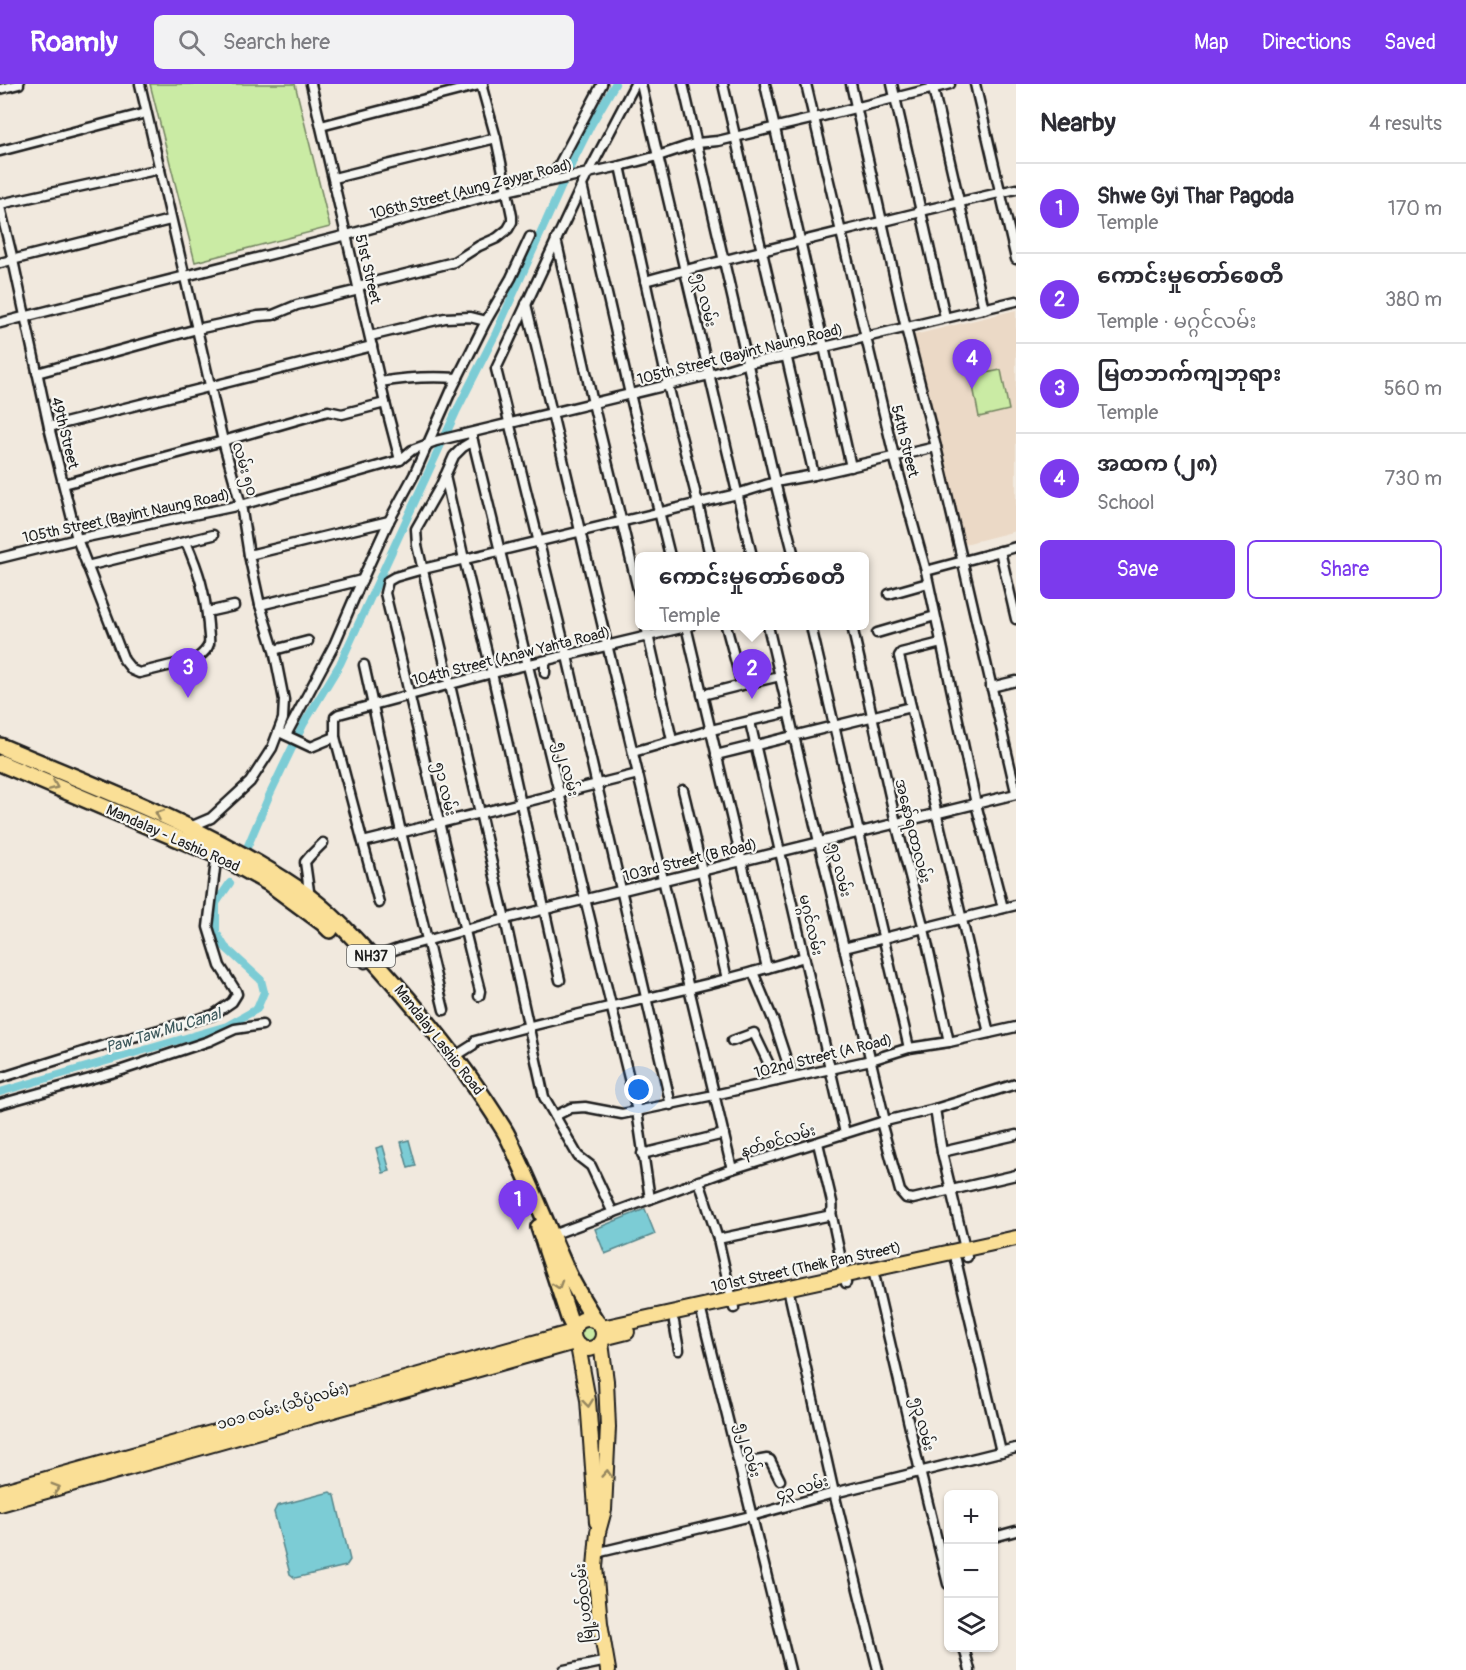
<!DOCTYPE html>
<html lang="en">
<head>
<meta charset="utf-8">
<style>
  body { margin:0; font-family:Pangolin,"Noto Sans Myanmar",sans-serif; background:#f2f2f3; color:#2b2b33 }
  .controls { position:absolute; right:18px; bottom:18px; display:grid; overflow:hidden; border-radius:9px; box-shadow:0 2px 4px #0004 }
  .controls button { width:54px; height:54px; display:grid; place-items:center; padding:0; border:0; border-bottom:2px solid #e1e1e2; background:#fff; color:#2b2b33; font:30px sans-serif }
  .you { position:absolute; left:639px; top:1006px; width:21px; height:21px; margin:-15px; border:4px solid #fff; border-radius:50%; background:#1a73e8; box-shadow:0 0 0 9px #1a73e833 }
  .badge { display:grid; place-items:center; width:39px; height:39px; border-radius:50%; background:#7c3aed; color:#fff; font-size:20px; font-weight:700 }
  .pin { position:absolute; translate:-50% -50px; filter:drop-shadow(0 2px 3px #0008) }
  .pin::after { content:''; position:absolute; top:32px; width:21px; height:18px; background:inherit; clip-path:polygon(0 0,100% 0,50% 100%) }
  .popup { position:absolute; left:635px; top:468px; width:234px; height:78px; box-sizing:border-box; display:grid; place-content:center; border-radius:9px; background:#fff; filter:drop-shadow(0 2px 4px #0005); font-size:20px; white-space:nowrap; color:#7c7c81 }
  .popup b { font-size:22px; color:#2b2b33 }
  .popup::after { content:''; position:absolute; left:50%; top:100%; margin-left:-12px; border:12px solid transparent; border-top-color:#fff }
  .list { margin:0; padding:0; list-style:none }
  h2 { display:flex; justify-content:space-between; align-items:center; height:78px; margin:0; padding:0 24px; font-size:26px }
  h2 small { font-size:20px; font-weight:400; color:#7c7c81 }
  .list li { display:grid; grid-template-columns:39px 1fr auto; gap:18px; align-items:center; box-sizing:border-box; height:90px; padding:0 24px; border-top:2px solid #e1e1e2 }
  .list b { display:block; font-size:22px; white-space:nowrap }
  .list p { margin:0; font-size:20px; white-space:nowrap; color:#7c7c81 }
  .list em { font-size:20px; font-style:normal; color:#7c7c81 }
  .actions { display:flex; gap:12px; padding:18px 24px }
  .actions a { flex:1; padding:14px 0; border:2px solid #7c3aed; border-radius:9px; text-align:center; font-size:21px; color:#7c3aed }
  .actions .main { background:#7c3aed; color:#fff }
  .icon { flex:none; width:33px; height:33px; fill:none; stroke:currentColor; stroke-width:2; stroke-linecap:round; stroke-linejoin:round }
  .map { position:relative; flex:none; width:1016px; height:1586px; overflow:hidden }
  header { display:flex; align-items:center; gap:36px; box-sizing:border-box; height:84px; padding:0 30px; background:#7c3aed; color:#fff }
  header strong { font-size:28px }
  nav { display:flex; gap:33px; margin-inline-start:auto; font-size:21px }
  .search { width:420px; height:54px; background:#f2f2f3; display:flex; align-items:center; gap:15px; box-sizing:border-box; padding:0 21px; border-radius:9px; color:#7c7c81; font-size:22px }
  main { display:flex }
  aside { flex:1; background:#fff }
  .map>svg:first-child { display:block }
  .built { fill:#ebd9c6 }
  .green { fill:#caeba4; stroke:#738460; stroke-width:1.5 }
  .water { fill:#7cccd5; stroke:#56868b; stroke-width:1.5 }
  .lines { fill:none; stroke-linecap:round; stroke-linejoin:round }
  .canal { stroke:#7cccd5; stroke-width:8 }
  .street-casing { stroke:#1c1c1c; stroke-width:13 }
  .primary-casing { stroke:#1c1c1c; stroke-width:18 }
  .highway-casing { stroke:#1c1c1c; stroke-width:20 }
  .street { stroke:#f6f6f2; stroke-width:8 }
  .primary { stroke:#fadf96; stroke-width:14 }
  .highway { stroke:#fadf96; stroke-width:15 }
  .oneway { stroke:#96875f }
  .labels { text-anchor:middle; stroke-width:4.5; stroke-linejoin:round; paint-order:stroke }
  .shield { fill:#f6f6f2; stroke:#5d5d5c; stroke-width:1.5 }
  .shield-label { font-size:14px; font-weight:bold; fill:#1c1c1c }
  .street-label { font-size:15px; fill:#1c1c1c; stroke:#f6f6f2 }
  .water-label { font-size:16px; font-style:italic; fill:#3e5a5d; stroke:#f6f6f2 }
</style>
</head>
<body>
<header>
<strong>Roamly</strong>
<div class="search"><svg class="icon" aria-label="search" viewBox="0 0 24 24"><circle cx="10" cy="10" r="6"/><path d="M15 15l6 6"/></svg>Search here</div>
<nav><a>Map</a><a>Directions</a><a>Saved</a></nav>
</header>
<main>
<div class="map">
<svg width="1016" height="1586" viewBox="0 0 1016 1586">
  <rect width="100%" height="100%" fill="#f1e9de"/>
  <filter id="ink" filterUnits="userSpaceOnUse"><feTurbulence type="fractalNoise" baseFrequency=".0167" numOctaves="2"/><feDisplacementMap in="SourceGraphic" scale="12" xChannelSelector="R" yChannelSelector="G"/><feConvolveMatrix kernelMatrix="1 2 1 2 8 2 1 2 1" color-interpolation-filters="sRGB"/></filter>
  <g filter="url(#ink)">
    <polygon class="built" points="1016,226 1016,447 965,460 914,251"/>
    <g class="green">
      <polygon points="150,0 295,0 330,143 195,178"/>
      <polygon points="1001,286 1009,326 979,333 971,292"/>
      <circle cx="587" cy="1249" r="10"/>
    </g>
    <g class="water">
      <polygon points="409,1056 416,1082 408,1084 401,1058"/>
      <polygon points="383,1062 390,1087 383,1089 376,1064"/>
      <polygon points="645,1125 655,1150 605,1170 595,1145"/>
      <polygon points="330,1408 335,1412 350,1476 346,1482 295,1494 290,1490 274,1428 277,1422"/>
    </g>
    <g class="lines">
      <g class="canal">
        <polyline points="246,766 269,712 303,641 340,580 456,328 496,249 572,79 591,41 615,0"/>
        <polyline points="0,1008 227,942 257,925 264,908 261,896 225,863 216,848 216,819 230,799"/>
      </g>
      <defs>
        <g id="street">
          <polyline points="140,0 223,357 241,421 249,471 260,521 274,566 284,616 283,635 272,664 250,698 211,734 190,743"/>
          <polyline points="311,0 385,319 400,376"/>
          <polyline points="635,0 582,101 630,310 670,472"/>
          <polyline points="641,0 752,472"/>
          <polyline points="683,0 775,398 794,472"/>
          <polyline points="723,0 814,391"/>
          <polyline points="765,0 851,383"/>
          <polyline points="806,0 894,372 926,487 976,720 1003,824"/>
          <polyline points="851,0 906,244 936,363 1016,708"/>
          <polyline points="892,0 945,233"/>
          <polyline points="932,0 984,225"/>
          <polyline points="975,0 1016,175"/>
          <polyline points="0,5 19,0"/>
          <polyline points="321,42 483,0"/>
          <polyline points="0,67 146,29"/>
          <polyline points="620,82 668,301 698,419 710,472"/>
          <polyline points="334,94 496,54"/>
          <polyline points="551,96 602,0"/>
          <polyline points="582,101 496,285 567,572 671,1021"/>
          <polyline points="0,120 160,85"/>
          <path d="M 0,123 L 13,176 L 49,343 L 77,455 L 124,576 L 132,586 L 139,589 L 196,575 C 201,571 207,567 209,560 C 210,555 208,547 208,541 C 205,507 199,488 186,458"/>
          <polyline points="921,127 1016,105"/>
          <polyline points="556,155 593,319 640,514"/>
          <polyline points="0,179 170,136"/>
          <path d="M 645,197 C 736,172 829,151 921,128"/>
          <polyline points="358,202 454,178 479,162 497,154 508,145 512,138 512,132 496,54 481,0"/>
          <polyline points="526,220 732,1085"/>
          <polyline points="0,239 347,151 506,107 620,82 658,72 697,59 718,57 815,34 950,0"/>
          <polyline points="370,252 445,234 470,233 486,237"/>
          <polyline points="37,289 197,245 258,232 273,231 297,221 359,206"/>
          <path d="M 380,298 C 408,293 430,292 458,294"/>
          <polyline points="49,343 372,262"/>
          <polyline points="472,353 637,1027 650,1115"/>
          <polyline points="473,357 463,363 454,372 441,401 416,445 417,461 505,835 544,1013 578,1072 591,1082 613,1129"/>
          <polyline points="445,392 464,475 492,589 560,896"/>
          <polyline points="64,400 223,357 328,327 342,330 385,319"/>
          <polyline points="1000,467 1016,535"/>
          <polyline points="249,471 389,437"/>
          <polyline points="0,474 77,455 241,421 400,376 412,366 436,357 709,291 748,279 787,272 1016,217"/>
          <polyline points="87,482 213,451"/>
          <polyline points="926,487 1016,463"/>
          <polyline points="889,510 928,499"/>
          <polyline points="260,521 362,496"/>
          <polyline points="207,528 234,522"/>
          <polyline points="646,542 672,656"/>
          <polyline points="686,542 767,884"/>
          <polyline points="768,542 885,1037"/>
          <polyline points="811,542 909,964"/>
          <polyline points="852,542 896,739 924,845 949,958"/>
          <polyline points="877,549 935,532"/>
          <polyline points="941,559 901,569 899,572 989,949"/>
          <polyline points="274,566 308,557"/>
          <polyline points="545,577 545,589"/>
          <polyline points="364,581 401,748 444,926"/>
          <polyline points="742,601 780,592"/>
          <polyline points="991,603 1016,597"/>
          <polyline points="702,611 742,601 726,542"/>
          <polyline points="750,638 845,1049"/>
          <polyline points="281,649 311,663 335,653"/>
          <polyline points="286,651 334,561 362,496 389,437 414,391 452,305 486,237 511,194 530,153"/>
          <polyline points="633,668 711,646 789,628"/>
          <polyline points="716,671 911,623"/>
          <polyline points="683,706 686,718 727,895"/>
          <polyline points="363,758 638,690"/>
          <polyline points="310,814 305,778 310,772 323,759"/>
          <polyline points="379,819 335,653 335,633 339,630 492,589 690,542"/>
          <polyline points="844,864 1016,821"/>
          <polyline points="365,879 372,874 400,864 505,835 1016,710"/>
          <polyline points="753,888 774,938 792,993"/>
          <path d="M 479,912 L 480,907 C 446,775 418,642 385,509 L 388,497 L 395,493 L 423,485 L 737,410 L 775,398 L 814,391 L 936,363"/>
          <polyline points="732,957 754,949 777,997"/>
          <path d="M 454,973 L 473,961 L 475,957 L 486,954 C 591,924 700,906 804,873"/>
          <polyline points="0,994 105,961 213,931 232,918 237,910 236,907 220,882 208,843 217,768"/>
          <polyline points="0,1020 122,986 209,957 235,945 262,941"/>
          <polyline points="935,1025 942,1068 967,1173"/>
          <polyline points="555,1032 571,1024 585,1023 622,1030 714,1011 871,976 909,964 949,958 1016,943"/>
          <polyline points="881,1038 900,1107 906,1114 913,1115 1016,1091"/>
          <polyline points="942,1068 1016,1051"/>
          <polyline points="642,1070 724,1050"/>
          <polyline points="699,1097 718,1155"/>
          <polyline points="831,1128 846,1199"/>
          <polyline points="552,1151 732,1085 881,1038 935,1025 1016,1000"/>
          <polyline points="956,1176 1001,1368"/>
          <polyline points="873,1186 920,1387 948,1500"/>
          <polyline points="788,1204 834,1409 878,1586"/>
          <polyline points="700,1223 790,1586"/>
          <path d="M 734,1224 L 718,1155 L 827,1132 C 833,1128 833,1125 832,1118 L 818,1059"/>
          <polyline points="674,1238 679,1266"/>
          <polyline points="739,1380 767,1375 770,1376 780,1396"/>
          <polyline points="994,1453 1016,1447"/>
          <polyline points="596,1469 751,1432 834,1409 1016,1364"/>
          <polyline points="964,1564 970,1586"/>
          <polyline points="564,1586 607,1577"/>
        </g>
        <g id="primary">
          <circle cx="588" cy="1250" r="15"/>
          <polyline points="602,1244 1016,1154"/>
          <polyline points="603,1254 627,1248"/>
          <polyline points="601,1259 606,1297 608,1343 604,1426 598,1448 595,1483 600,1539 608,1586"/>
          <polyline points="578,1262 588,1316 597,1438"/>
          <polyline points="0,1408 573,1248"/>
          <polyline points="0,1420 575,1258"/>
        </g>
        <g id="highway">
          <path d="M 0,662 C 101,705 206,743 298,805 C 329,826 355,855 380,883 C 425,933 468,987 503,1044 C 510,1055 514,1066 519,1077 C 536,1113 550,1149 566,1185 C 574,1203 585,1220 595,1236"/>
          <polyline points="0,679 226,775 269,799 323,839 330,846"/>
          <polyline points="539,1143 569,1234 574,1244"/>
        </g>
      </defs>
      <use href="#street" class="street-casing"/>
      <use href="#primary" class="primary-casing"/>
      <use href="#highway" class="highway-casing"/>
      <use href="#street" class="street"/>
      <use href="#primary" class="primary"/>
      <use href="#highway" class="highway"/>
    </g>
    <defs><path id="oneway-chevron" d="M-2-3.5L2.5 0L-2 3.5" fill="none" stroke-width="1.6" stroke-linecap="round" stroke-linejoin="round" transform="scale(1.5)"/></defs>
    <g class="oneway">
      <use href="#oneway-chevron" transform="translate(54 702) rotate(23)"/>
      <use href="#oneway-chevron" transform="translate(159 730) rotate(-156)"/>
      <use href="#oneway-chevron" transform="translate(558 1201) rotate(72)"/>
      <use href="#oneway-chevron" transform="translate(588 1319) rotate(84)"/>
      <use href="#oneway-chevron" transform="translate(607 1390) rotate(-86)"/>
      <use href="#oneway-chevron" transform="translate(56 1404) rotate(-16)"/>
    </g>
  </g>
  <g class="labels">
    <rect class="shield" x="347" y="861" width="48" height="22" rx="4.5"/>
    <g class="shield-label">
      <text x="371" y="877">NH37</text>
    </g>
    <g class="street-label">
      <text transform="translate(471 105) rotate(-14)" y="5">106th Street (Aung Zayyar Road)</text>
      <text transform="translate(368 185) rotate(77)" y="5">51st Street</text>
      <text transform="translate(705 216) rotate(77)" y="5">၅၃ လမ်း</text>
      <text transform="translate(740 270) rotate(-14)" y="5">105th Street (Bayint Naung Road)</text>
      <text transform="translate(65 349) rotate(76)" y="5">49th Street</text>
      <text transform="translate(905 357) rotate(76)" y="5">54th Street</text>
      <text transform="translate(245 385) rotate(74)" y="5">လမ်း ၅၀</text>
      <text transform="translate(126 432) rotate(-12)" y="5">105th Street (Bayint Naung Road)</text>
      <text transform="translate(511 572) rotate(-14)" y="5">104th Street (Anaw Yahta Road)</text>
      <text transform="translate(567 685) rotate(76)" y="5">၅၂ လမ်း</text>
      <text transform="translate(445 705) rotate(77)" y="5">၅၁ လမ်း</text>
      <text transform="translate(913 747) rotate(76)" y="5">အနော်ရထာလမ်း</text>
      <text transform="translate(173 754) rotate(24)" y="5">Mandalay - Lashio Road</text>
      <text transform="translate(690 776) rotate(-14)" y="5">103rd Street (B Road)</text>
      <text transform="translate(840 786) rotate(77)" y="5">၅၃ လမ်း</text>
      <text transform="translate(811 841) rotate(77)" y="5">မဂ္ဂင်လမ်း</text>
      <text transform="translate(439 956) rotate(52)" y="5">Mandalay Lashio Road</text>
      <text transform="translate(823 972) rotate(-14)" y="5">102nd Street (A Road)</text>
      <text transform="translate(778 1057) rotate(-17)" y="5">နတ်စင်လမ်း</text>
      <text transform="translate(806 1183) rotate(-12)" y="5">101st Street (Theik Pan Street)</text>
      <text transform="translate(283 1322) rotate(-16)" y="5">၁၀၁ လမ်း (သိပ္ပံလမ်း)</text>
      <text transform="translate(923 1340) rotate(77)" y="5">၅၃ လမ်း</text>
      <text transform="translate(749 1366) rotate(76)" y="5">၅၂ လမ်း</text>
      <text transform="translate(802 1404) rotate(-16)" y="5">၄၃ လမ်း</text>
      <text transform="translate(584 1519) rotate(-96)" y="5">မြို့ပတ်လမ်း</text>
    </g>
    <g class="water-label">
      <text transform="translate(163 946) rotate(-17)" y="6">Paw Taw Mu Canal</text>
    </g>
  </g>
</svg>
<div class="controls">
<button>+</button>
<button>−</button>
<button><svg class="icon" aria-label="layers" viewBox="0 0 24 24"><path d="M12 4l9 5-9 5-9-5zM3 14l9 5 9-5"/></svg></button>
</div>
<div class="you"></div>
<div class="pin badge" style="left:518px;top:1146px">1</div>
<div class="pin badge" style="left:752px;top:615px">2</div>
<div class="popup"><b>ကောင်းမှုတော်စေတီ</b>Temple</div>
<div class="pin badge" style="left:188px;top:614px">3</div>
<div class="pin badge" style="left:972px;top:305px">4</div>
</div>
<aside>
<h2>Nearby<small>4 results</small></h2>
<ul class="list">
<li><span class="badge">1</span><div><b>Shwe Gyi Thar Pagoda</b><p>Temple</p></div><em>170 m</em></li>
<li><span class="badge">2</span><div><b>ကောင်းမှုတော်စေတီ</b><p>Temple · မဂ္ဂင်လမ်း</p></div><em>380 m</em></li>
<li><span class="badge">3</span><div><b>မြတဘက်ကျဘုရား</b><p>Temple</p></div><em>560 m</em></li>
<li><span class="badge">4</span><div><b>အထက (၂၈)</b><p>School</p></div><em>730 m</em></li>
</ul>
<div class="actions"><a class="main">Save</a><a>Share</a></div>
</aside>
</main>
</body>
</html>
